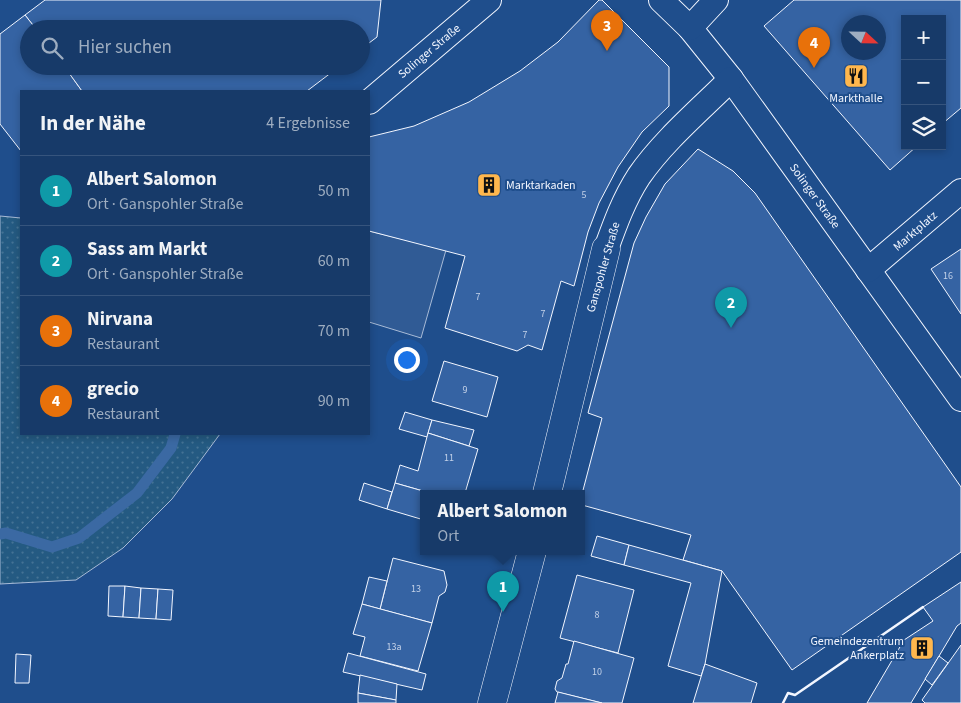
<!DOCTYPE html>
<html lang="de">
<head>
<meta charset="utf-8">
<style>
  body { margin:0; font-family:"Source Sans 3",sans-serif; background:#20416f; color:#f1f3f6 }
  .controls { position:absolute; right:15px; top:15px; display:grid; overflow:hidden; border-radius:0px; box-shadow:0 2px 8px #0003 }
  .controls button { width:45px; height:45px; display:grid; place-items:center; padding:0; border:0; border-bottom:1px solid #36547d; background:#173a69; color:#f1f3f6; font:25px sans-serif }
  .compass { position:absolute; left:841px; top:15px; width:45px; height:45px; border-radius:50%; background:#173a69; box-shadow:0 2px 8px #0003; rotate:112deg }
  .you { position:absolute; left:406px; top:359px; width:18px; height:18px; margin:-12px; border:4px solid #fff; border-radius:50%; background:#1a73e8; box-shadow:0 0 0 8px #1a73e833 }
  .badge { display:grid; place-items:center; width:32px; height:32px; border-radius:50%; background:#ffb74d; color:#fff; font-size:16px; font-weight:700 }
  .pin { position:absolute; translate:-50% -41px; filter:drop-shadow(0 1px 2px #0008) }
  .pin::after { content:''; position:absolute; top:26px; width:18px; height:15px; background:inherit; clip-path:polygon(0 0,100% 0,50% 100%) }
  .popup { position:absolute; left:420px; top:490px; width:165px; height:65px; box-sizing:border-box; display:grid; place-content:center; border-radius:0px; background:#173a69; filter:drop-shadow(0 1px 4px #0005); font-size:16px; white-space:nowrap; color:#9eadc0 }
  .popup b { font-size:19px; color:#f1f3f6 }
  .popup::after { content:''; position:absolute; left:50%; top:100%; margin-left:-10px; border:10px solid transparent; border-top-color:#173a69 }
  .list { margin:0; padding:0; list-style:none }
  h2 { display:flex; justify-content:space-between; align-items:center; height:65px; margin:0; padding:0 20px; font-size:21px }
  h2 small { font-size:16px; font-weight:400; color:#9eadc0 }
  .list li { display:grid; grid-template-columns:32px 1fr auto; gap:15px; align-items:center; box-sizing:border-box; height:70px; padding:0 20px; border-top:1px solid #36547d }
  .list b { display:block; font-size:19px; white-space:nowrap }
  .list p { margin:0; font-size:16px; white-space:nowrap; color:#9eadc0 }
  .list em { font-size:16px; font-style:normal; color:#9eadc0 }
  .icon { flex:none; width:28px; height:28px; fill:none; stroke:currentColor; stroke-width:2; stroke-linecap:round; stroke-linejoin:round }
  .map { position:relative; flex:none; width:961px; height:703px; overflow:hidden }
  .search { position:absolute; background:#173a69; box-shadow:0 2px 8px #0003; left:20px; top:20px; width:350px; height:55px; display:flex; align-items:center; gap:12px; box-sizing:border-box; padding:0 18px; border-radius:28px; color:#9eadc0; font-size:19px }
  .panel { position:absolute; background:#173a69; box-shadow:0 2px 8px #0003; left:20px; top:90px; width:350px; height:345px; border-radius:0px }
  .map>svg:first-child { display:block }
  .grass { fill:url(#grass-dots); stroke:#a8bbd7 }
  .parking { fill:#305b95; stroke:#a8bbd7 }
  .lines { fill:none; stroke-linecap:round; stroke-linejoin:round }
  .stream { stroke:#3b69a3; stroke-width:11 }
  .building { fill:#3563a3; stroke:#f2f6ff; fill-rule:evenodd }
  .pedestrian-casing { stroke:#f2f6ff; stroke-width:26 }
  .minor-casing { stroke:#f2f6ff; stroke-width:29 }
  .pedestrian { stroke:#1f4e8c; stroke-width:24 }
  .minor { stroke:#1f4e8c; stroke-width:28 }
  .wall { stroke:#f2f6ff; stroke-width:2.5 }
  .labels { text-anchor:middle; stroke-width:4; stroke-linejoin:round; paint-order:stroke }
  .number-label { font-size:10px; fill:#c3d1e8 }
  .street-label { font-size:12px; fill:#f2f6ff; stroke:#1f4e8c }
  .poi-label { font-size:12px; fill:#f2f6ff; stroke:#1f4e8c }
</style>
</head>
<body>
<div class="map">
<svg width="961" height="703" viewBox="0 0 961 703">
  <defs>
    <pattern id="grass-dots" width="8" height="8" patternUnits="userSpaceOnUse" patternTransform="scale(1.25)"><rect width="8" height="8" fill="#245a82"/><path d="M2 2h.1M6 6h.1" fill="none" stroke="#447295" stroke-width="1.8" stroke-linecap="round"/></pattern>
  </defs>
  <rect width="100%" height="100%" fill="#1f4e8c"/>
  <polygon class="grass" points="0,216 21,218 21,434 220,434 172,499 123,548 76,580 0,584"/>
  <polygon class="parking" points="369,231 446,250 421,338 369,322"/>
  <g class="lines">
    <polyline class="stream" points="0,534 6,533 52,547 79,538 137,493 171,448 175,434"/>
  </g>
  <g class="building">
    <polygon points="45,0 381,0 377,37 361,49 361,29 36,29 25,15"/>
    <polygon points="599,0 602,0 669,67 669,106 642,132 618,167 599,203 588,232 574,286 561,281 542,350 528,345 517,351 445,328 465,256 369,231 369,137 414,126 469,102 520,71 558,42"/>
    <path d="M 794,0 L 961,0 L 961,108 L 942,124 L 942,19 L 905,19 L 905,146 L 917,146 L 890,170 L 764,26 ZM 848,22 L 878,22 L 878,52 L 848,52 Z"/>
    <polygon points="25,15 36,29 29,29 29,66 64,66 82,91 21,91 21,151 0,124 0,34"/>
    <polygon points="64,66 340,66 307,91 82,91"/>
    <polygon points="698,149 733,171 755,193 961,487 961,552 792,670 722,571 683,560 691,535 582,505 582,494 602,418 588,413 634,243 646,217 665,184"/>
    <polygon points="961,249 961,314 931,269"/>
    <polygon points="444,361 498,377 487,417 432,401"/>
    <polygon points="405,412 432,420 427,437 399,429"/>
    <polygon points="432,420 474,430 469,446 428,433"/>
    <polygon points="428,433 478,449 465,493 430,493 395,483 400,465 418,471"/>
    <polygon points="364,483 392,492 387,509 359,500"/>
    <polygon points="395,483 430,493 424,493 424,520 387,509"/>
    <polygon points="597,536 629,545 624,565 591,556"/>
    <polygon points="629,545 722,571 705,664 701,676 668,666 691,583 624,565"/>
    <polygon points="393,558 444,571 447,585 445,592 439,596 432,623 380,609"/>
    <polygon points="577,575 634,590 618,653 560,638"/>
    <polygon points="369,577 387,581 380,609 362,604"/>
    <polygon points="961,582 961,623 957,626 911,703 867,703 904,640 933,621 923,607"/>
    <polygon points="109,586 125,586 123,617 108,616"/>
    <polygon points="125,586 141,588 139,618 123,617"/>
    <polygon points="141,588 158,589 156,619 139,618"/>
    <polygon points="158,589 173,590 171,620 156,619"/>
    <polygon points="362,604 432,623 418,671 360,656 365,637 353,634"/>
    <polygon points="574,641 634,658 622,703 602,703 557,692 555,689 557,681 562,678 566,664 568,664"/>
    <polygon points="961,645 961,703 925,703 922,700"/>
    <polygon points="348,653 426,674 422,690 343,672"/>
    <polygon points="16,654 31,655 29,683 15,683"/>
    <polygon points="939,656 948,663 932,685 925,679"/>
    <polygon points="705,664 757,683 751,703 693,703"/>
    <polygon points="360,675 397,684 396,700 358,693"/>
    <polygon points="558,692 602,703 555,703"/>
    <polygon points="358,693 396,700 396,703 358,703"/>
  </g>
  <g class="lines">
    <defs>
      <g id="pedestrian">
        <polyline points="661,0 690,28 731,79 961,399"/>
        <polyline points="690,28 716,0"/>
        <polyline points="369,102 489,0"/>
        <path d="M 606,249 C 615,224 624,199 639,176 C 664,140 700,110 731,79"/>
        <polyline points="868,270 961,191"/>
      </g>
      <g id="minor">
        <polyline points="547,493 606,249"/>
        <polyline points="492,703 532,551"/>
      </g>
    </defs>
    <use href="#pedestrian" class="pedestrian-casing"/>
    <use href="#minor" class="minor-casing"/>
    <use href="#pedestrian" class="pedestrian"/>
    <use href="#minor" class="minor"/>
    <polyline class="wall" points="783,703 788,693 795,695 923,607"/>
  </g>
  <defs>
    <symbol id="restaurant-square" viewBox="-11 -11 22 22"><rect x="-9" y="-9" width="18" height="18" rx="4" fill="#ffb74d" stroke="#1f4e8c"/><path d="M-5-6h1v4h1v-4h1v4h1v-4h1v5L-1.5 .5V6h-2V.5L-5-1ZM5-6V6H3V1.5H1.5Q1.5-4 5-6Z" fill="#111"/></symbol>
    <symbol id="building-square" viewBox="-11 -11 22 22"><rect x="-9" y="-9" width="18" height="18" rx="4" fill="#ffb74d" stroke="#1f4e8c"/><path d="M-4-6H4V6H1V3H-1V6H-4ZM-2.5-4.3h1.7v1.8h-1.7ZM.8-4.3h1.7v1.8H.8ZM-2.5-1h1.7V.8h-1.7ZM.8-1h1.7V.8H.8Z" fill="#111"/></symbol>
  </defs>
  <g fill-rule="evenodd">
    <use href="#restaurant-square" x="842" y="62" width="28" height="28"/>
    <use href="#building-square" x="475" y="171" width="28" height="28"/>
    <use href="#building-square" x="908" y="634" width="28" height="28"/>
  </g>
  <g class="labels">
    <g class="number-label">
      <text x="584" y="198">5</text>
      <text x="948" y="279">16</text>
      <text x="478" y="300">7</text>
      <text x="543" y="317">7</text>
      <text x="525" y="338">7</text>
      <text x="465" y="393">9</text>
      <text x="449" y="461">11</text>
      <text x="416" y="592">13</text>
      <text x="597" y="618">8</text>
      <text x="394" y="650">13a</text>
      <text x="597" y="675">10</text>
    </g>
    <g class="street-label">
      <text transform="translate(429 51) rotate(-40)" y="4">Solinger Straße</text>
      <text transform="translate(815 196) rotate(54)" y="4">Solinger Straße</text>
      <text transform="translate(915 231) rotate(-41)" y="4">Marktplatz</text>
      <text transform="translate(603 267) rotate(-74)" y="4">Ganspohler Straße</text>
    </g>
    <g class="poi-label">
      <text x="856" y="102">Markthalle</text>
      <text x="506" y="189" text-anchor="start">Marktarkaden</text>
      <text x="904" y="645" text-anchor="end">Gemeindezentrum<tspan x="904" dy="14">Ankerplatz</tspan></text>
    </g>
  </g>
</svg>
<div class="controls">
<button>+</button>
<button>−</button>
<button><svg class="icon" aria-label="layers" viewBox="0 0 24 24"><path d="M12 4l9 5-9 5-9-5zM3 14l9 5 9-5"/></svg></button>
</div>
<svg class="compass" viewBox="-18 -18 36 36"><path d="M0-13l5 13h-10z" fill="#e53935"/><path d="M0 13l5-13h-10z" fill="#9eadc0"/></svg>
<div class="you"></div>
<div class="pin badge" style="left:503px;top:612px;background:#0f9aa8">1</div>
<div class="popup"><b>Albert Salomon</b>Ort</div>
<div class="pin badge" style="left:731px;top:328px;background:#0f9aa8">2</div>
<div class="pin badge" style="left:607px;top:51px;background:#e8710a">3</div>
<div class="pin badge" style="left:814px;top:68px;background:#e8710a">4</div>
<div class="search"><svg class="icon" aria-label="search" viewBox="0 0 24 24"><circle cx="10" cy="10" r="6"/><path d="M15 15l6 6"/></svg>Hier suchen</div>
<section class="panel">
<h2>In der Nähe<small>4 Ergebnisse</small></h2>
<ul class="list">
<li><span class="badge" style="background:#0f9aa8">1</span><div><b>Albert Salomon</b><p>Ort · Ganspohler Straße</p></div><em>50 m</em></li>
<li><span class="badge" style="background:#0f9aa8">2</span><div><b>Sass am Markt</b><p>Ort · Ganspohler Straße</p></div><em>60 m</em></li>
<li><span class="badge" style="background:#e8710a">3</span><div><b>Nirvana</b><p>Restaurant</p></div><em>70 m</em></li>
<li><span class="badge" style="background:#e8710a">4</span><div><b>grecio</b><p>Restaurant</p></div><em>90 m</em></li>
</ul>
</section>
</div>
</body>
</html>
